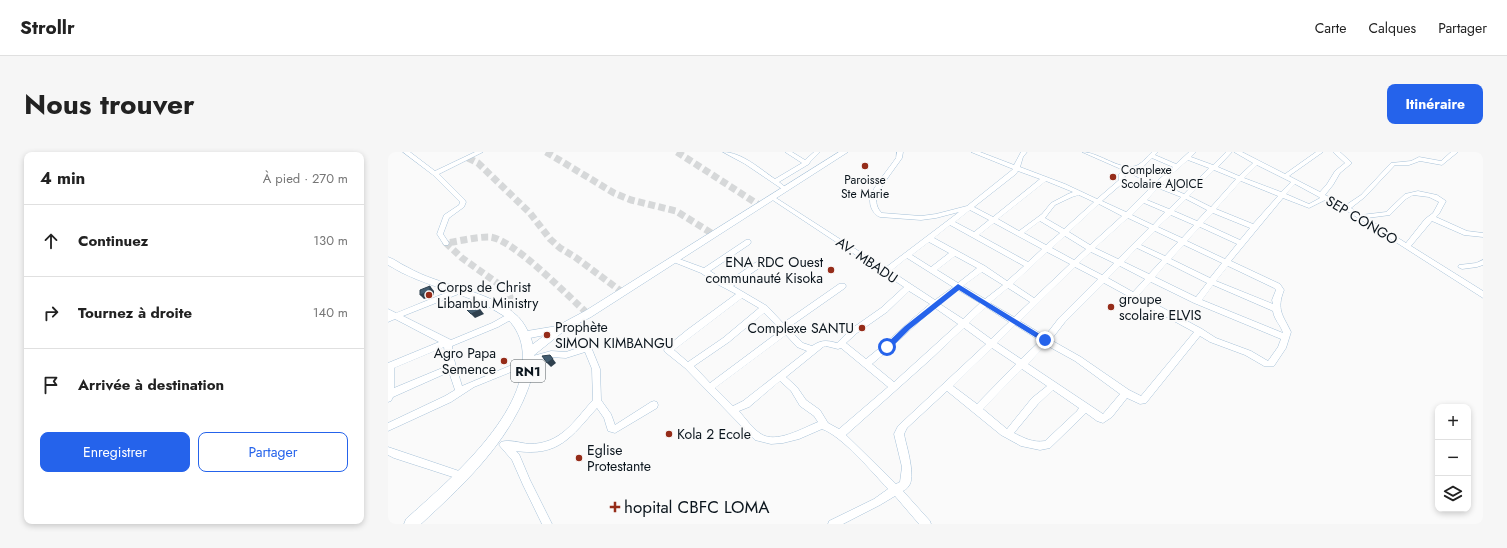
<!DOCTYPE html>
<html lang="fr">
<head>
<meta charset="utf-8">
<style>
  body { margin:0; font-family:Jost,sans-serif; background:#f6f6f6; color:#222 }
  .controls { position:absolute; right:12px; bottom:12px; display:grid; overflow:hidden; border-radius:8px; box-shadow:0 2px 6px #0003 }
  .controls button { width:36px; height:36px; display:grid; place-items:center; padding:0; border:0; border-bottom:1px solid #e0e0e0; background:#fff; color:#222; font:20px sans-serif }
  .stop { position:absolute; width:12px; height:12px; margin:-9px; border:3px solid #2563eb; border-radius:50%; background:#fff }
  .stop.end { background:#2563eb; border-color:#fff; box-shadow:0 1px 4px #0008 }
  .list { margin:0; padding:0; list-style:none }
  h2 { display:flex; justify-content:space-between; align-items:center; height:52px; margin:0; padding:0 16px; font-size:17px }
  h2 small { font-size:13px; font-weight:400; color:#767676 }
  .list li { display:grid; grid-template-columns:26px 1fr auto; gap:12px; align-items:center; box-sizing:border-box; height:72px; padding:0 16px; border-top:1px solid #e0e0e0 }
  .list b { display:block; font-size:15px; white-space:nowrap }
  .list em { font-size:13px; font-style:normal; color:#767676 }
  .actions { display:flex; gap:8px; padding:12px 16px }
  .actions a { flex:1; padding:9px 0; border:1px solid #2563eb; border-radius:8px; text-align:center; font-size:14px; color:#2563eb }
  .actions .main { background:#2563eb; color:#fff }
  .icon { flex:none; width:22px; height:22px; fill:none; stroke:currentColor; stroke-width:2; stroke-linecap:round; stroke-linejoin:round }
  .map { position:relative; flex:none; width:1095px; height:372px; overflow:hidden; border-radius:8px }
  header { display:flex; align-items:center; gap:24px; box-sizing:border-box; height:56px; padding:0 20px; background:#fff; border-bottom:1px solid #e0e0e0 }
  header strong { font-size:19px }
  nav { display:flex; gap:22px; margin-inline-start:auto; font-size:14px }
  .intro { display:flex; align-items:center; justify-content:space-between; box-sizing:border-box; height:96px; padding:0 24px }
  h1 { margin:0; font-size:28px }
  .button { padding:10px 18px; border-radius:8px; background:#2563eb; color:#fff; font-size:14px; font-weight:700 }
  main { display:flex; gap:24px; padding:0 24px }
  aside { flex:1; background:#fff; border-radius:8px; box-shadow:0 2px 6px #0003 }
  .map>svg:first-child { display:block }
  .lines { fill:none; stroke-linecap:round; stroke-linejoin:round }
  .minor-tunnel { stroke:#d6d8d9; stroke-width:7; stroke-dasharray:7 3.5; stroke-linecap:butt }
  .minor-casing { stroke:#a6c1d8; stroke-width:1 }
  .major-casing { stroke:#a6c1d8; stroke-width:1 }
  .highway-casing { stroke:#a6c1d8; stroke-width:1 }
  .minor { fill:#fff; fill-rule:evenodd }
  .major { fill:#fff; fill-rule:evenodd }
  .highway { fill:#fff; fill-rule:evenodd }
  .shaded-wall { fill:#2f404e }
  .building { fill:#435c6f; stroke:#2f404e }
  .route { fill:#2563eb }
  .poi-dot { fill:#952c19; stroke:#fafafa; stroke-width:1.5 }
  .labels { text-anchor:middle; stroke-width:4; stroke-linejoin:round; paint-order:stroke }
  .far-poi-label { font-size:12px; fill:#0b151d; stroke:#fafafa; text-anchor:start }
  .shield { fill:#fafafa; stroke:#535a5f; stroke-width:1 }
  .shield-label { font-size:13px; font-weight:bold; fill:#0b151d }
  .street-label { font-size:14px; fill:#0b151d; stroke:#fafafa }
  .poi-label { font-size:14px; fill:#0b151d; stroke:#fafafa; text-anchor:start }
  .near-poi-label { font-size:17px; fill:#0b151d; stroke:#fafafa; text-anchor:start }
</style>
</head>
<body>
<header>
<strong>Strollr</strong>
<nav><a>Carte</a><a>Calques</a><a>Partager</a></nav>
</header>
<div class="intro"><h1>Nous trouver</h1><a class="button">Itinéraire</a></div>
<main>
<aside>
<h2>4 min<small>À pied · 270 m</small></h2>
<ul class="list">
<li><svg class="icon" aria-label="ahead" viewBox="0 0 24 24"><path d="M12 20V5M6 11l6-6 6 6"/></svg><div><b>Continuez</b></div><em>130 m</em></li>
<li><svg class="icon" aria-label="right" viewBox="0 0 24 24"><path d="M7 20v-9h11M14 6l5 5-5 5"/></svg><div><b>Tournez à droite</b></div><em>140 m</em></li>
<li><svg class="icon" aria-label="arrive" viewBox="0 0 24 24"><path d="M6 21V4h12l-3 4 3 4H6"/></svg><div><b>Arrivée à destination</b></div></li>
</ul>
<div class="actions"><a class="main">Enregistrer</a><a>Partager</a></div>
</aside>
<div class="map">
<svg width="1095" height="372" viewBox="0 0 1095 372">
  <rect width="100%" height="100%" fill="#fafafa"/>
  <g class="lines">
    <g class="minor-tunnel">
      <polyline points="158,0 226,41 243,48 288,59 325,82"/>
      <polyline points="289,0 371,53"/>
      <polyline points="80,6 90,11 142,61 162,87 172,96 187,105 234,140"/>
      <path d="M 120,161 L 122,145 L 119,138 L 74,106 L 58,91 C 72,89 87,85 101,85 C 123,85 182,146 200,162"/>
    </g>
    <defs>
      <g id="minor">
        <polygon points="15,0 22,0 47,19 87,0 95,0 51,22 76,47 78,50 76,55 61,66 55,82 61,91 60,93 56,93 49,82 56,63 71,53 72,50 45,23"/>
        <path d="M 335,0 C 354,0 372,17 387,27 L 414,11 L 397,0 L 404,0 L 417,8 L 426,0 L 432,0 L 422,10 L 421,12 L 391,30 L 400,37 L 397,39 L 357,12 Z"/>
        <path d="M 509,0 L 515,0 L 514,6 C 508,15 493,34 489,43 C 487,49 489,57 494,61 L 533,64 L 548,62 L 579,54 L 624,18 L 625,17 L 583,0 L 592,0 L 626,13 L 633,0 L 639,0 L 635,5 L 632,15 L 677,32 L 709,47 L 731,28 L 731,22 L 735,18 L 694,0 C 712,0 734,21 750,13 C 755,10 760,4 764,0 L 770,0 L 767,3 L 788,12 L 801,0 L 808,0 L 803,5 L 825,13 L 838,0 L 844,0 L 830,15 L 851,24 L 865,11 L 846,0 L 854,0 L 897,22 L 928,0 L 935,0 L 901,24 L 932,40 L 939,32 L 947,19 L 957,11 L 945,0 L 952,0 L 964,11 L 952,21 L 945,33 L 937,43 L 958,53 L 973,43 L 1003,11 L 1023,9 L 1031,5 L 1053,9 L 1063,0 L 1070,0 L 1054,13 L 1032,9 L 1021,13 L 1007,13 L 977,45 L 963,56 L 973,63 L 998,60 L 1017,42 L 1030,39 L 1049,43 L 1058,49 L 1051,62 L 1048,65 L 1079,79 L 1095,81 L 1095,85 L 1076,83 L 1044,69 L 1023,94 L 1095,139 L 1095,146 L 956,57 L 937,48 L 921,56 L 895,46 L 843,109 L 892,132 L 896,138 C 888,158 895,163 903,180 L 898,196 L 886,214 L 876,214 L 857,203 L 822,190 L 812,184 L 758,251 L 752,252 L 739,246 L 724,265 L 715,271 L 709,269 L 698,261 L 662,296 L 652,298 L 633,294 L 613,283 L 559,239 L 519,276 L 516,282 C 518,293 529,326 520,335 C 519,337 516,338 515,339 L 542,369 L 543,372 L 531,372 L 507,344 L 492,353 L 455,372 L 440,372 L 441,369 L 486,347 L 500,337 C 485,321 454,284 434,277 L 411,287 L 395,291 L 383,292 L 367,288 L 297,216 L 277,200 L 276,198 L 277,196 L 299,178 L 348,142 L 329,132 L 313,121 L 283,109 L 282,107 L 286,105 L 316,116 L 358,88 L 362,88 L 363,90 L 362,92 L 322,119 L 339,130 L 377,104 L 383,104 L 384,106 L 383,108 L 345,134 L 379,154 L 395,171 L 451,132 L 457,132 L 458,134 L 457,136 L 400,176 L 415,191 L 424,194 C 433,188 438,188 449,191 L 463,177 L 493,156 L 516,135 L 380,45 L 383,43 L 385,44 L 497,116 L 571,60 L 548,66 L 533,68 L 492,65 C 484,62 480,51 483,43 C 486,34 502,15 508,6 ZM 764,6 L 785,15 L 768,30 L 745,18 L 755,15 ZM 800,8 L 821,16 L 796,42 L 773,32 ZM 869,13 L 903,30 L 893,40 L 856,26 ZM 826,18 L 848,27 L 823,55 L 801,44 ZM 630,19 L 652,27 L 605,65 L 586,55 L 628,22 ZM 740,20 L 765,33 L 738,60 L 714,49 L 736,30 L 737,23 ZM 658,29 L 685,40 L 680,42 L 663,51 L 654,62 L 631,79 L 610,67 ZM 853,29 L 890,44 L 865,72 L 828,57 ZM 907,32 L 931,45 L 932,46 L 921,52 L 898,42 ZM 770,36 L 793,45 L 781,57 L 759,48 ZM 691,43 L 706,50 L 676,77 L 657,66 L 667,53 L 684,45 ZM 1025,43 L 1041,45 L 1051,50 L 1045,61 L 1037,67 L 1018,91 L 979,66 L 1002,63 L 1018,47 ZM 798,47 L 819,58 L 809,69 L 786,59 ZM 756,51 L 777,60 L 765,73 L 744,63 ZM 711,52 L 734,64 L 702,93 L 681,80 ZM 582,58 L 601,68 L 586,80 L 567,70 ZM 825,61 L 862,76 L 852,88 L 815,71 ZM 783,63 L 806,73 L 794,86 L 770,75 ZM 740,66 L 761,76 L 730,107 L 707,96 ZM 652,69 L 672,81 L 658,93 L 636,81 ZM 606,71 L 654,97 L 640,110 L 591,83 ZM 562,73 L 636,114 L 619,129 L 597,114 L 546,86 ZM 812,75 L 849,92 L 837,107 L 799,89 ZM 767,79 L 790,90 L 777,104 L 753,93 ZM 677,84 L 698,97 L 686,108 L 664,96 ZM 541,90 L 561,101 L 543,115 L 524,103 ZM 796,93 L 834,111 L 822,126 L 783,107 ZM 749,96 L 774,108 L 761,122 L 736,110 ZM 659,100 L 682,112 L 646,146 L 625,132 ZM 703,100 L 726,111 L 714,123 L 691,111 ZM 567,104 L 589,116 L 570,131 L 549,118 ZM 519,106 L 565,135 L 547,148 L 503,119 ZM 779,111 L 819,131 L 808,145 L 767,125 ZM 732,114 L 757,127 L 745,140 L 720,126 ZM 840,114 L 886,136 L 888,138 L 884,148 L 885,152 L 828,129 ZM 687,115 L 710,127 L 671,166 L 657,184 L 632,169 ZM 594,120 L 615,133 L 597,147 L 575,134 ZM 763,130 L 806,151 L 893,187 L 890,195 L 880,209 L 863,199 L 828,186 L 814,177 L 751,143 ZM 716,131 L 806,180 L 753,244 L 741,238 L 693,205 L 663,188 L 677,170 ZM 825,133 L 885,159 C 886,168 893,173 895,181 L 814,148 ZM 620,136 L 642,150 L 626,165 L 602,151 ZM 570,138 L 592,151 L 575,167 L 552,152 ZM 521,139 L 542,152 C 520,170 500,190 478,207 L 458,191 L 469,181 L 499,160 ZM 354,146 L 371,156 L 335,186 L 300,210 L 286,198 ZM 598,155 L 621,170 L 603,187 L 581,171 ZM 547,156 L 570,172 L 506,230 L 484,212 C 506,194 525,174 547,156 ZM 376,161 L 393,178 L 322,231 L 306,214 L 341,190 ZM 627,173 L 652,189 L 633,207 L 609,191 ZM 576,176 L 598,192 L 510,274 L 506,282 L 514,315 L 512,330 L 508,332 L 458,283 L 543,207 ZM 398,183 L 409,195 L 419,199 L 355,249 L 345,254 L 327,236 ZM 658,193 L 687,209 L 732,242 L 715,262 L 640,212 ZM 438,194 L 450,197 L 453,196 L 500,235 L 451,277 L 440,271 L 432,258 L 418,248 L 409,235 L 398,225 L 435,195 ZM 604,196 L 628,212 L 589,252 L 565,234 ZM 634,217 L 659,234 L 644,246 L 619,277 L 595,257 ZM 392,229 L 403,239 L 412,254 L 426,264 L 430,270 C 415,276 388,292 373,282 C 365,277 357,266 351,259 L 361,255 ZM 665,238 L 691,256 L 689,259 L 657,289 C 645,291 636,286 626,281 L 650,252 Z"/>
        <polygon points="1095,108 1095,113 1089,115 1074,117 1070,115 1071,113 1088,111"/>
        <path d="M 70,136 L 73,137 L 74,139 L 73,141 L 15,164 L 63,188 L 104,171 L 120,162 L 126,162 L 127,164 L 126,166 L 110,175 L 64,194 C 65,208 70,220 74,234 L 145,204 L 163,199 L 178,200 L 198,193 L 203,195 L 212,217 L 213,248 L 223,262 L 227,273 L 263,250 L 266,249 L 269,250 L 270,253 L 269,256 L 227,281 L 220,279 L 216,266 L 209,256 C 183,285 171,305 128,299 L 131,302 L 142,328 L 164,372 L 154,372 L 135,333 L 124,308 L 111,293 L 113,290 C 121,287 132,291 141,292 C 173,292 185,270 205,248 L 204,217 L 197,200 L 178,206 L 163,205 L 150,209 L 86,235 L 63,250 L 0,279 L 0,271 L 57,244 L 67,238 L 61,220 L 5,245 L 3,249 L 0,250 L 0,211 L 51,190 L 7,167 L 0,170 L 0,157 L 8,161 ZM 56,195 L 59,214 L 6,236 L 6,216 Z"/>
        <polygon points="0,295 74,320 77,321 79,324 77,327 74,328 6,306 0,303"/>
      </g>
      <polygon id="major" points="451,0 460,0 203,165 176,179 145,204 137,204 136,201 137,198 157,183 137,187 133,186 132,183 133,180 169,174 197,159"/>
      <path id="highway" d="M 0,105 C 7,107 12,112 19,115 C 28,120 37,124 46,127 C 73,137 105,143 127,162 C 136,169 142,182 145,193 C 149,213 143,231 135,249 C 112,299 73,335 33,372 L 16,372 L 18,367 C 60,329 145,259 134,195 C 132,183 126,172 116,164 C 81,140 36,136 0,113 Z"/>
    </defs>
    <use href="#minor" class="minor-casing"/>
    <use href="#major" class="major-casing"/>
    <use href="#highway" class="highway-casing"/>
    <use href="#minor" class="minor"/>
    <use href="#major" class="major"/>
    <use href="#highway" class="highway"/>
  </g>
  <g class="shaded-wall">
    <polygon points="42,134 46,139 46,143 36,147 32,143"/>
    <polygon points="88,152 96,162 87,166 83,162"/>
    <polygon points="162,203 168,211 163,215 159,211"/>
  </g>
  <g class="building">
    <polygon points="42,134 42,139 32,143 32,138"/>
    <polygon points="88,152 92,158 83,162 78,157"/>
    <polygon points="162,203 165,207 159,211 154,204"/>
  </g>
  <polygon class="route" points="570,132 660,187 660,190 655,190 571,138 522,177 502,197 497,197 497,193 517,174"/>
  <g class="poi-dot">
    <circle cx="477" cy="14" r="4"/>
    <circle cx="725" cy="25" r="4"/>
    <circle cx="443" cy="118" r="4"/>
    <circle cx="41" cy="143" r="4"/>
    <circle cx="723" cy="155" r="4"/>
    <circle cx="474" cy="176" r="4"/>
    <circle cx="159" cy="183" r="4"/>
    <circle cx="116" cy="209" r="4"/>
    <circle cx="281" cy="282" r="4"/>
    <circle cx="191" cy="306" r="4"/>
    <path d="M225 349h4v4h4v4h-4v4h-4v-4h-4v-4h4z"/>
  </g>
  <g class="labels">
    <g class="far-poi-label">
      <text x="733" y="22">Complexe<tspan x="733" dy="14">Scolaire AJOICE</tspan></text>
      <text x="477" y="32" text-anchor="middle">Paroisse<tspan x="477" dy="14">Ste Marie</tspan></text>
    </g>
    <rect class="shield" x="123" y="208" width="34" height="22" rx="3"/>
    <g class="shield-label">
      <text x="140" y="224">RN1</text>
    </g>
    <g class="street-label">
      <text transform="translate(974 68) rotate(31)" y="5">SEP CONGO</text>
      <text transform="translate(479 108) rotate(34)" y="5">AV. MBADU</text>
    </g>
    <g class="poi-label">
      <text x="435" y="115" text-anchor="end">ENA RDC Ouest<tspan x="435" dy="16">communauté Kisoka</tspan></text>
      <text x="49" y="140">Corps de Christ<tspan x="49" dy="16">Libambu Ministry</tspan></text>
      <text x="731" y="152">groupe<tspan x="731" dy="16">scolaire ELVIS</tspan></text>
      <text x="167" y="180">Prophète<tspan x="167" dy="16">SIMON KIMBANGU</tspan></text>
      <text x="466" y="181" text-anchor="end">Complexe SANTU</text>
      <text x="108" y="206" text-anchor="end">Agro Papa<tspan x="108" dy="16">Semence</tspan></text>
      <text x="289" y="287">Kola 2 Ecole</text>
      <text x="199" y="303">Eglise<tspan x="199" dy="16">Protestante</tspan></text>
    </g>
    <g class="near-poi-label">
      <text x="236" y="361">hopital CBFC LOMA</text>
    </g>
  </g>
</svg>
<div class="controls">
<button>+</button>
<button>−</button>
<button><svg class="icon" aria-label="layers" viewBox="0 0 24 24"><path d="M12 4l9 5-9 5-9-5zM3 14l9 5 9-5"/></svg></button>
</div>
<div class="stop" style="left:499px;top:195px"></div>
<div class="stop end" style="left:657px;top:188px"></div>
</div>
</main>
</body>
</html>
